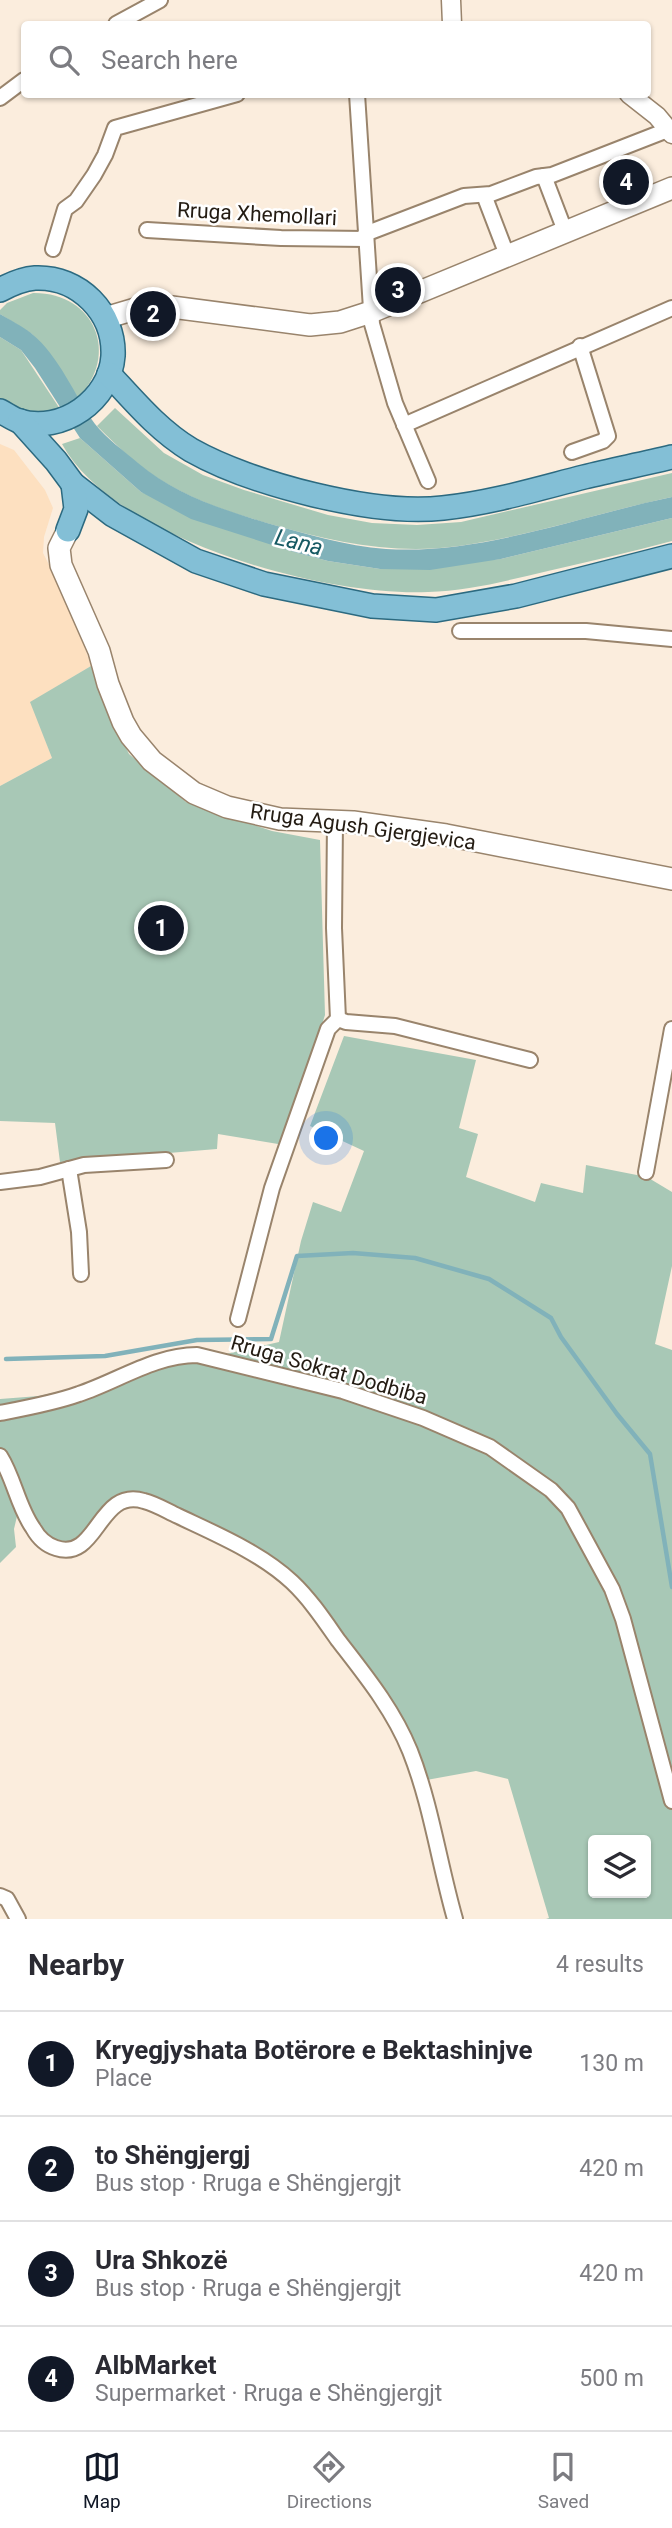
<!DOCTYPE html>
<html lang="en">
<head>
<meta charset="utf-8">
<style>
  body { margin:0; font-family:Roboto,sans-serif; background:#f7f7f7; color:#2b2b33 }
  .controls { position:absolute; right:21px; bottom:21px; display:grid; overflow:hidden; border-radius:7px; box-shadow:0 2px 5px #0004 }
  .controls button { width:63px; height:63px; display:grid; place-items:center; padding:0; border:0; border-bottom:2px solid #e1e1e2; background:#fff; color:#2b2b33; font:35px sans-serif }
  .you { position:absolute; left:327px; top:1139px; width:24px; height:24px; margin:-18px; border:5px solid #fff; border-radius:50%; background:#1a73e8; box-shadow:0 0 0 10px #1a73e833 }
  .badge { display:grid; place-items:center; width:46px; height:46px; border-radius:50%; background:#111827; color:#fff; font-size:23px; font-weight:700 }
  .pin { position:absolute; translate:-50% -50%; border:4px solid #fff; box-shadow:0 2px 7px #0006 }
  .list { margin:0; padding:0; list-style:none }
  h2 { display:flex; justify-content:space-between; align-items:center; height:91px; margin:0; padding:0 28px; font-size:30px }
  h2 small { font-size:23px; font-weight:400; color:#7c7c81 }
  .list li { display:grid; grid-template-columns:46px 1fr auto; gap:21px; align-items:center; box-sizing:border-box; height:105px; padding:0 28px; border-top:2px solid #e1e1e2 }
  .list b { display:block; font-size:26px; white-space:nowrap }
  .list p { margin:0; font-size:23px; white-space:nowrap; color:#7c7c81 }
  .list em { font-size:23px; font-style:normal; color:#7c7c81 }
  .icon { flex:none; width:38px; height:38px; fill:none; stroke:currentColor; stroke-width:2; stroke-linecap:round; stroke-linejoin:round }
  .map { position:relative; flex:none; width:672px; height:1919px; overflow:hidden }
  .search { position:absolute; background:#fff; box-shadow:0 2px 5px #0004; left:21px; right:21px; top:21px; height:77px; display:flex; align-items:center; gap:18px; box-sizing:border-box; padding:0 24px; border-radius:7px; color:#7c7c81; font-size:26px }
  .sheet { height:511px; background:#fff }
  nav { display:flex; justify-content:space-around; align-items:center; box-sizing:border-box; height:98px; border-top:2px solid #e1e1e2; background:#fff; font-size:19px; color:#7c7c81 }
  nav a { display:grid; justify-items:center; gap:4px }
  nav .on { color:#111827 }
  .map>svg:first-child { display:block }
  .built { fill:#fde0c0 }
  .green { fill:#a8c8b6; fill-rule:evenodd }
  .water { fill:#81b2ba }
  .lines { fill:none; stroke-linecap:round; stroke-linejoin:round }
  .stream { stroke:#81b2ba; stroke-width:4.5 }
  .minor-casing { stroke:#99846c; stroke-width:18 }
  .tertiary-casing { stroke:#99846c; stroke-width:21 }
  .secondary-casing { stroke:#99846c; stroke-width:24 }
  .primary-casing { stroke:#2c6a80; stroke-width:26 }
  .minor { stroke:#fff; stroke-width:14 }
  .tertiary { stroke:#fff; stroke-width:18 }
  .secondary { stroke:#fff; stroke-width:21 }
  .primary { stroke:#83bfd6; stroke-width:23 }
  .labels { text-anchor:middle; stroke-width:5; stroke-linejoin:round; paint-order:stroke }
  .street-label { font-size:21px; fill:#241c13; stroke:#fff }
  .water-label { font-size:23px; font-style:italic; fill:#165963; stroke:#fff }
</style>
</head>
<body>
<div class="map">
<svg width="672" height="1919" viewBox="0 0 672 1919">
  <rect width="100%" height="100%" fill="#fbeddd"/>
  <polygon class="built" points="0,444 14,450 45,490 53,508 44,537 43,553 71,608 91,666 31,702 52,758 0,786"/>
  <g class="green">
    <path d="M 33,293 C 94,292 121,354 78,398 L 53,359 L 32,334 L 0,314 L 0,310 L 7,303 Z"/>
    <path d="M 0,337 L 21,350 L 60,409 C 37,415 19,415 0,398 Z"/>
    <path d="M 115,408 L 164,453 L 203,475 L 244,490 L 328,515 L 372,523 L 417,525 L 461,522 L 672,473 L 672,497 C 601,512 531,536 459,546 C 394,555 333,542 270,524 C 236,514 202,504 171,486 C 143,471 119,448 97,426 Z"/>
    <path d="M 80,438 L 141,492 L 297,553 L 328,561 L 380,569 L 501,559 L 672,518 L 672,541 C 631,552 590,561 548,571 C 509,580 469,591 428,592 C 326,597 114,540 62,444 Z"/>
    <polygon points="91,666 99,692 129,754 186,802 272,831 320,840 325,1015 284,1145 218,1134 217,1149 60,1162 55,1123 0,1121 0,786 52,758 30,702"/>
    <path d="M 344,1036 L 476,1060 L 459,1128 L 478,1134 L 466,1177 L 535,1202 L 541,1183 L 583,1193 L 586,1165 L 647,1177 L 672,1192 L 672,1266 L 655,1344 L 672,1350 L 672,1919 L 546,1919 L 549,1918 L 508,1779 L 476,1771 L 421,1781 L 400,1727 L 292,1581 L 136,1499 L 100,1521 L 63,1551 L 18,1512 L 14,1529 L 16,1547 L 0,1563 L 0,1399 L 39,1396 L 279,1342 L 301,1241 L 313,1202 L 341,1212 L 364,1151 L 310,1126 ZM 593,1840 L 646,1840 L 646,1893 L 593,1893 Z"/>
  </g>
  <path class="water" d="M 0,314 C 10,320 22,326 31,333 C 60,357 74,395 95,424 C 107,439 124,451 138,463 C 176,495 221,509 267,523 C 307,534 345,546 386,549 C 481,555 580,516 672,497 L 672,518 L 501,559 L 430,570 L 380,569 L 328,561 L 297,553 L 191,519 L 141,492 L 80,438 L 35,368 L 21,350 L 0,337 Z"/>
  <g class="lines">
    <polyline class="stream" points="6,1359 105,1356 197,1340 271,1339 297,1256 353,1253 415,1258 489,1279 551,1318 561,1337 617,1414 650,1454 672,1587"/>
    <defs>
      <g id="minor">
        <polyline points="116,24 160,0"/>
        <polyline points="357,94 372,324 395,403 428,481"/>
        <polyline points="0,98 24,80"/>
        <polyline points="544,176 565,231"/>
        <polyline points="484,195 507,255"/>
        <polyline points="147,230 281,238 366,239"/>
        <polyline points="365,234 464,196 491,194 536,177 552,175 670,129 672,131"/>
        <polyline points="53,249 65,209 76,201 94,175 105,155 115,128 237,94"/>
        <polyline points="404,425 672,308"/>
        <polyline points="572,452 603,441 608,436 580,346"/>
        <polyline points="460,631 586,631 672,639"/>
        <polyline points="338,1019 346,1022 395,1026 530,1060"/>
        <polyline points="69,1169 79,1232 81,1274"/>
        <polyline points="646,1172 672,1029"/>
        <polyline points="0,1182 40,1177 84,1165 166,1160"/>
        <polyline points="238,1319 272,1188 328,1029 338,1019 334,928 335,821"/>
        <path d="M 0,1413 C 26,1408 54,1403 79,1394 C 118,1381 155,1355 197,1355 L 343,1391 L 423,1418 L 490,1447 L 551,1490 L 568,1508 L 612,1589 L 623,1619 L 672,1801"/>
        <path d="M 0,1456 C 14,1478 18,1507 33,1528 C 38,1537 46,1545 56,1548 C 98,1562 98,1487 144,1501 C 156,1504 167,1511 178,1516 C 216,1534 261,1553 292,1582 C 310,1599 324,1620 338,1640 C 365,1675 393,1709 410,1751 C 431,1804 439,1863 455,1919"/>
        <polyline points="0,1896 7,1899 18,1919"/>
      </g>
      <g id="tertiary">
        <polyline points="451,0 452,24"/>
        <polyline points="629,94 657,116 672,134"/>
      </g>
      <g id="secondary">
        <polyline points="105,318 142,307 164,306 310,325 340,322 371,312 672,188"/>
        <polyline points="68,530 59,548 61,565 99,651 108,684 123,722 131,736 152,761 194,793 227,807 280,819 353,822 446,835 672,879"/>
      </g>
      <g id="primary">
        <path d="M 0,290 C 11,284 22,279 35,278 C 79,276 115,313 113,356 C 110,400 62,434 19,421 C 13,419 6,414 0,411"/>
        <path d="M 109,374 C 134,401 159,431 191,450 C 251,484 374,516 443,508 C 491,503 537,489 584,477 C 613,470 643,464 672,457"/>
        <polyline points="20,421 56,461 73,484 113,515 196,561 264,584 372,606 436,610 516,596 672,556"/>
        <polyline points="68,530 76,509 73,484"/>
      </g>
    </defs>
    <use href="#minor" class="minor-casing"/>
    <use href="#tertiary" class="tertiary-casing"/>
    <use href="#secondary" class="secondary-casing"/>
    <use href="#primary" class="primary-casing"/>
    <use href="#minor" class="minor"/>
    <use href="#tertiary" class="tertiary"/>
    <use href="#secondary" class="secondary"/>
    <use href="#primary" class="primary"/>
  </g>
  <g class="labels">
    <g class="street-label">
      <text transform="translate(257 214) rotate(3)" y="7">Rruga Xhemollari</text>
      <text transform="translate(363 827) rotate(8)" y="7">Rruga Agush Gjergjevica</text>
      <text transform="translate(329 1370) rotate(16)" y="7">Rruga Sokrat Dodbiba</text>
    </g>
    <g class="water-label">
      <text transform="translate(299 542) rotate(14)" y="8">Lana</text>
    </g>
  </g>
</svg>
<div class="controls">
<button><svg class="icon" aria-label="layers" viewBox="0 0 24 24"><path d="M12 4l9 5-9 5-9-5zM3 14l9 5 9-5"/></svg></button>
</div>
<div class="you"></div>
<div class="pin badge" style="left:161px;top:928px">1</div>
<div class="pin badge" style="left:153px;top:314px">2</div>
<div class="pin badge" style="left:398px;top:290px">3</div>
<div class="pin badge" style="left:626px;top:182px">4</div>
<div class="search"><svg class="icon" aria-label="search" viewBox="0 0 24 24"><circle cx="10" cy="10" r="6"/><path d="M15 15l6 6"/></svg>Search here</div>
</div>
<section class="sheet">
<h2>Nearby<small>4 results</small></h2>
<ul class="list">
<li><span class="badge">1</span><div><b>Kryegjyshata Botërore e Bektashinjve</b><p>Place</p></div><em>130 m</em></li>
<li><span class="badge">2</span><div><b>to Shëngjergj</b><p>Bus stop · Rruga e Shëngjergjt</p></div><em>420 m</em></li>
<li><span class="badge">3</span><div><b>Ura Shkozë</b><p>Bus stop · Rruga e Shëngjergjt</p></div><em>420 m</em></li>
<li><span class="badge">4</span><div><b>AlbMarket</b><p>Supermarket · Rruga e Shëngjergjt</p></div><em>500 m</em></li>
</ul>
</section>
<nav>
<a class="on"><svg class="icon" aria-label="map" viewBox="0 0 24 24"><path d="M3 6l6-2 6 2 6-2v14l-6 2-6-2-6 2zM9 4v14M15 6v14"/></svg>Map</a>
<a><svg class="icon" aria-label="directions" viewBox="0 0 24 24"><path d="M12 3l9 9-9 9-9-9zM9 14v-3h6M13 9l2 2-2 2"/></svg>Directions</a>
<a><svg class="icon" aria-label="saved" viewBox="0 0 24 24"><path d="M7 4h10v16l-5-4-5 4z"/></svg>Saved</a>
</nav>
</body>
</html>
